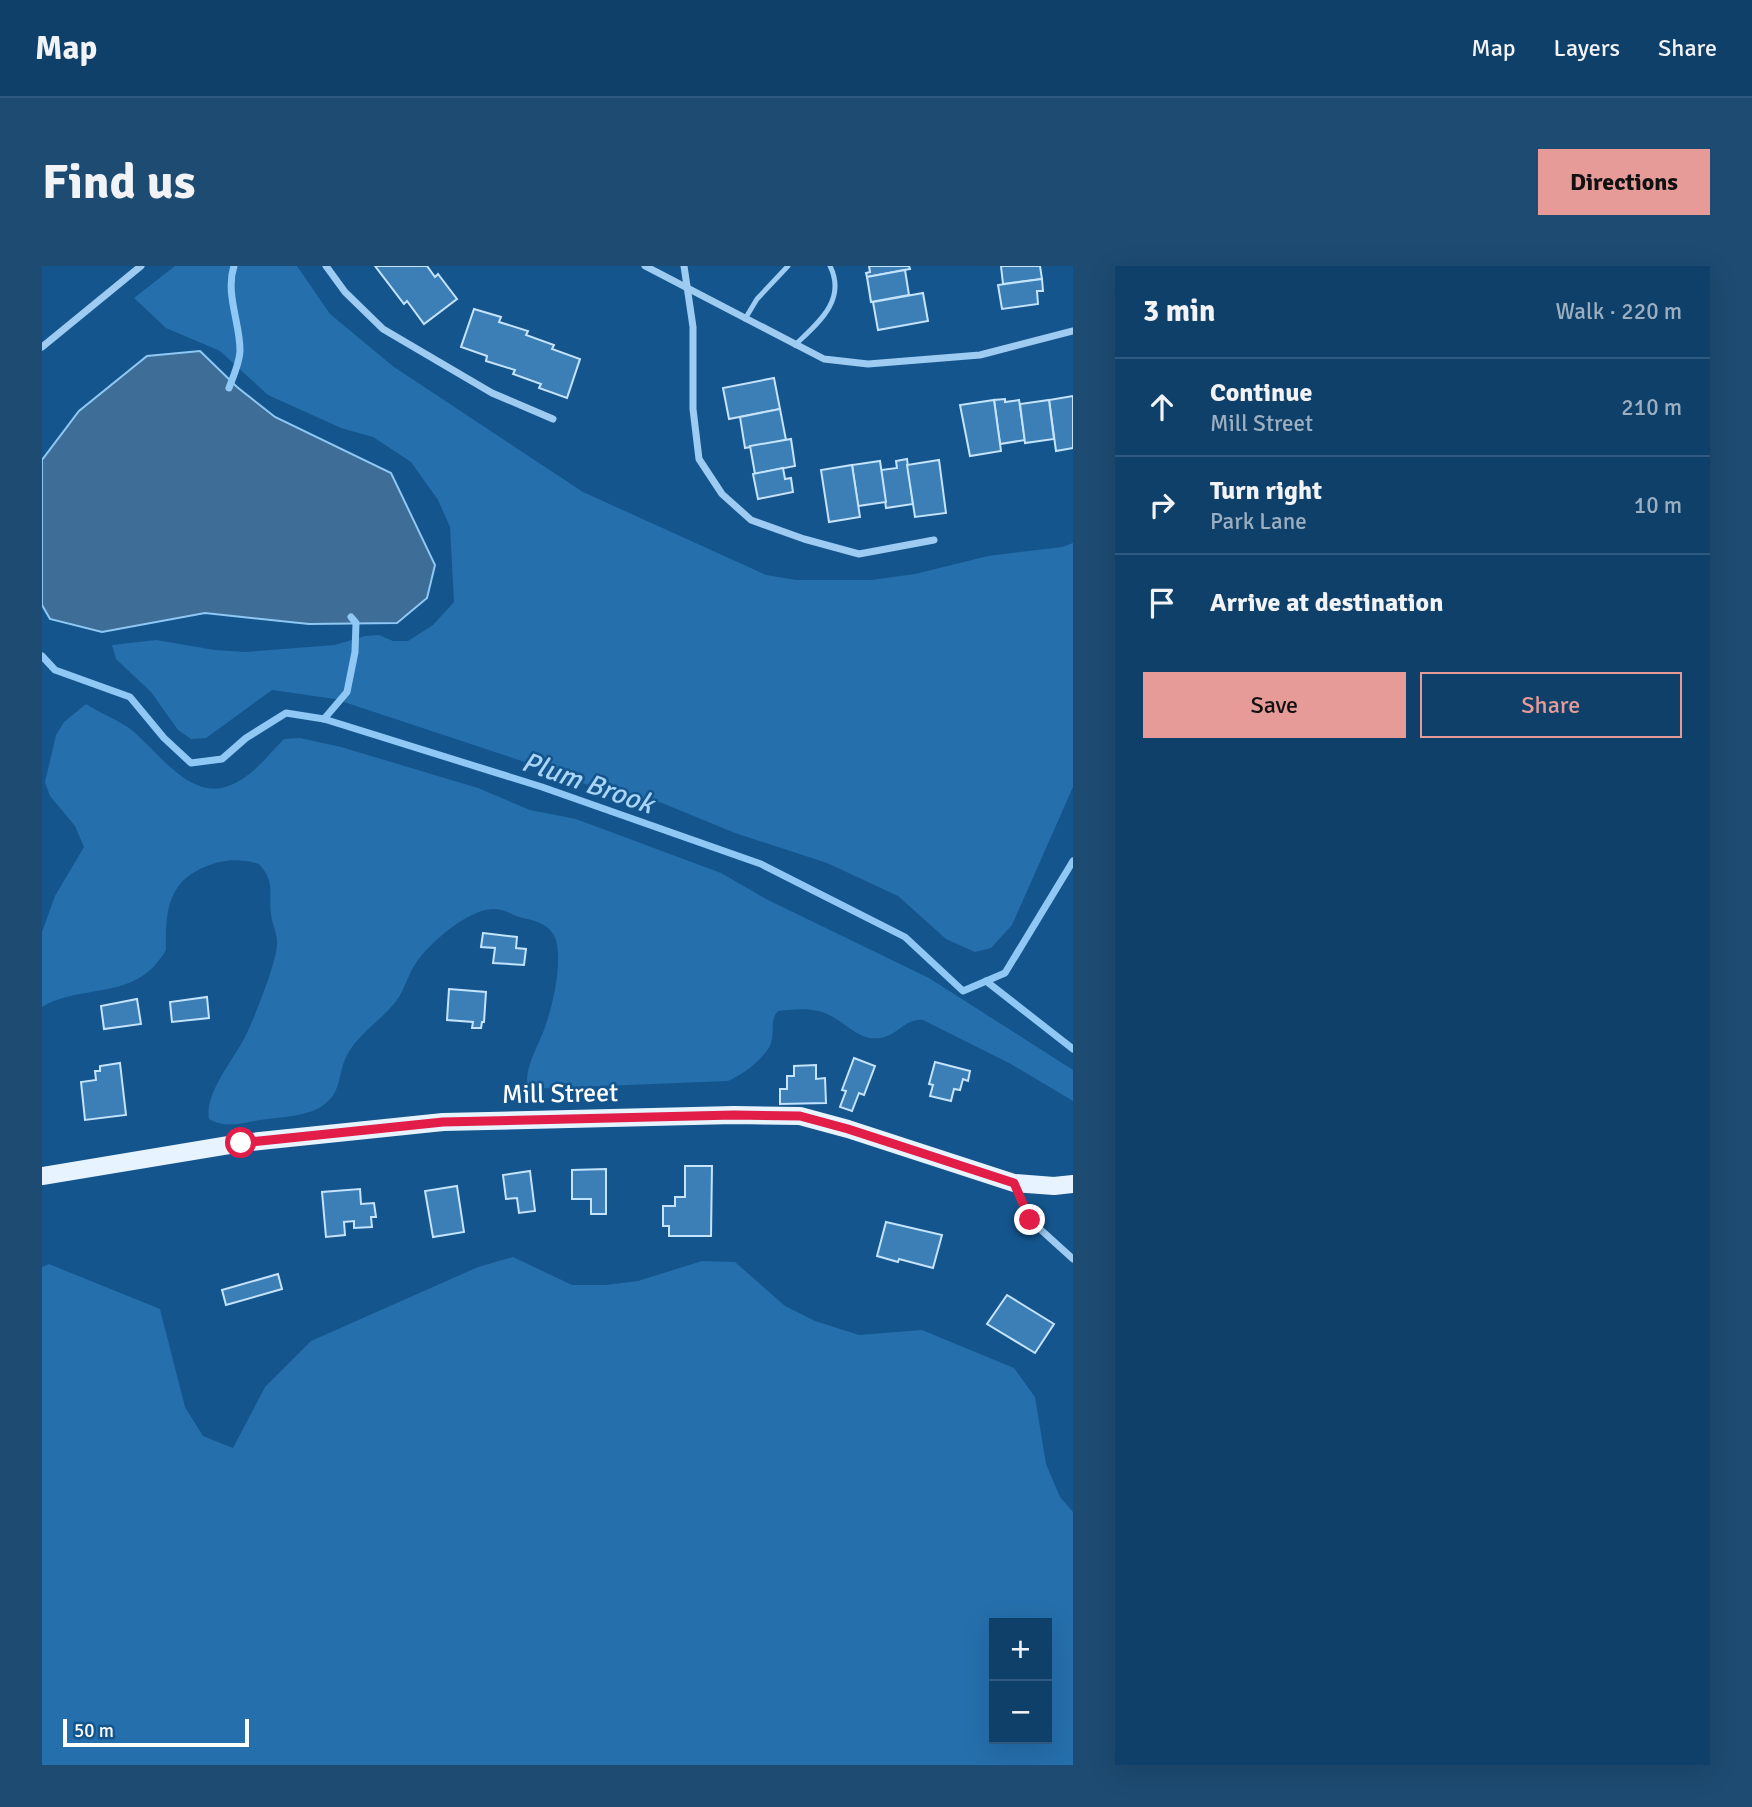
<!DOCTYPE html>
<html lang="en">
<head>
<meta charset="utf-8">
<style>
  body { margin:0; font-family:Signika,sans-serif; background:#1d4b72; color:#f1f3f6 }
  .controls { position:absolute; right:21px; bottom:21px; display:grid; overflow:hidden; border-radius:0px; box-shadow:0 7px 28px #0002 }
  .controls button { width:63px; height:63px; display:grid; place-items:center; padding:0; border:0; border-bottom:2px solid #2f597e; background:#0f406a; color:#f1f3f6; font:35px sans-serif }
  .scale { position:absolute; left:21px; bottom:18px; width:186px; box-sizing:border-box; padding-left:7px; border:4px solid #fff; border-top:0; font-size:19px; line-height:24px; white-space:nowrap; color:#fff; -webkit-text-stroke:5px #14558d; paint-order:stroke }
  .stop { position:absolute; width:21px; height:21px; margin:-16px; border:5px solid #e11d48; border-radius:50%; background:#fff }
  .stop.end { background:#e11d48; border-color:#fff; box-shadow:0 2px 7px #0008 }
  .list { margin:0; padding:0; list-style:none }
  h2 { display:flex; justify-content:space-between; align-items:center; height:91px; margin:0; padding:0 28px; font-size:30px }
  h2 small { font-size:23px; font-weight:400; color:#9bafc1 }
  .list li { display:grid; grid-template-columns:46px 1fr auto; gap:21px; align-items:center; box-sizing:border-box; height:98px; padding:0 28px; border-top:2px solid #2f597e }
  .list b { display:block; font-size:26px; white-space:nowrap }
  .list p { margin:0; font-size:23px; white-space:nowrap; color:#9bafc1 }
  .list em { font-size:23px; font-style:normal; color:#9bafc1 }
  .actions { display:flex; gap:14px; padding:21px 28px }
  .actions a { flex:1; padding:16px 0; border:2px solid #e69b98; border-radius:0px; text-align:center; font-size:24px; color:#e69b98 }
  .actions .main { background:#e69b98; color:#111 }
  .icon { flex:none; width:38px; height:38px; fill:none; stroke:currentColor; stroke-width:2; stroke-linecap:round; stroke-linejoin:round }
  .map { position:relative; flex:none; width:1031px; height:1499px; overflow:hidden; border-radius:0px }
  header { display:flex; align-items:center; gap:42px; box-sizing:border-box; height:98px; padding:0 35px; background:#0f406a; border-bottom:2px solid #2f597e }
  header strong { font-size:33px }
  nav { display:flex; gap:38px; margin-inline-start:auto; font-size:24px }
  .intro { display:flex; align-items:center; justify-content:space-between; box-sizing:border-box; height:168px; padding:0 42px }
  h1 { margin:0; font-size:49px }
  .button { padding:18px 32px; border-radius:0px; background:#e69b98; color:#111; font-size:24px; font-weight:700 }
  main { display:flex; gap:42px; padding:0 42px }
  aside { flex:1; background:#0f406a; border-radius:0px; box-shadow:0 7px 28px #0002 }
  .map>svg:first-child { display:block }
  .green { fill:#256fac; fill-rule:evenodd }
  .water { fill:#3e6e97; stroke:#8fc8f4; stroke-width:2 }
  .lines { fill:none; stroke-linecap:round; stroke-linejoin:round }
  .stream { stroke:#8fc8f4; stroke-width:7 }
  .building { fill:#3c7fb7; stroke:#c4e3fc; stroke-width:2 }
  .service { stroke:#9dcbf1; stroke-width:5 }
  .minor { stroke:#9dcbf1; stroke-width:7 }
  .primary { stroke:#e7f3ff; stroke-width:18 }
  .route { stroke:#e11d48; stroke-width:9 }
  .labels { text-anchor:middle; stroke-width:5; stroke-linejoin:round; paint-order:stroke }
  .street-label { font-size:26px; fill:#fff; stroke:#14558d }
  .water-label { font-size:28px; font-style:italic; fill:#a9d5f8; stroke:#14558d }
</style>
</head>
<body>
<header>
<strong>Map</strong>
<nav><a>Map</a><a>Layers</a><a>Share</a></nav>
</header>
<div class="intro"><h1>Find us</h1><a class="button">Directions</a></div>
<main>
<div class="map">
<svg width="1031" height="1499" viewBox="0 0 1031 1499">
  <rect width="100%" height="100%" fill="#14558d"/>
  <g class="green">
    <polygon points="133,0 255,0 288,48 352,101 541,226 724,309 754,314 829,314 873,308 946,290 1020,281 1031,277 1031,521 970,659 949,682 933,686 904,673 856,630 785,597 693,567 620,537 543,518 513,506 293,433 230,424 164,472 149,473 136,464 109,426 74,393 70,379 114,374 173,384 203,386 293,379 323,370 337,369 351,375 366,375 391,359 412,336 408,261 396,234 369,196 331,171 299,162 226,129 178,85 124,62 92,32"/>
    <path d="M 44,438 C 58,447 74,453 87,462 C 115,483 148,537 189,519 C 211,510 226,489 242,473 L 258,472 L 299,481 L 436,522 L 488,544 L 534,553 L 679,607 L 726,634 L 887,712 L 1031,804 L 1031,835 L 969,798 L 881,754 C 863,752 856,770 838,772 C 818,775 805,758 789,750 C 773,741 754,743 736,745 C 727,755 733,766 729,777 C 724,792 699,810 686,815 L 486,823 C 481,802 498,778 504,758 C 512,735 520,697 514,674 C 509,659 495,655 481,652 C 470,649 462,643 451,643 C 427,643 387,677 374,697 C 366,708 363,723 355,734 C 340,754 317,767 305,789 C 296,806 300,824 284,837 C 268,851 239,851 218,854 C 201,857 183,863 167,853 C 162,828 192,793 203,771 C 212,753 234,698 235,679 C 236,669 230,658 229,648 C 226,625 234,617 217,598 C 201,593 183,593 168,599 C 126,613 123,645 124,684 C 93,737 42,716 0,741 L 0,666 L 13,630 L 42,581 L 33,560 L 8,530 L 3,516 L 14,469 L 22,456 Z"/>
    <path d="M 471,991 L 530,1019 L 563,1019 L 596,1015 L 660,995 L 693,996 L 743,1040 L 773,1055 L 817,1069 L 880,1064 L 972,1102 L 993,1131 L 1004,1198 L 1018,1231 L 1031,1246 L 1031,1499 L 0,1499 L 0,1001 L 7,998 L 118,1043 L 143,1141 L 161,1170 L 191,1182 L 223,1121 L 269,1075 L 436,1001 ZM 952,1357 L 1005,1357 L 1005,1473 L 952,1473 Z"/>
  </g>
  <polygon class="water" points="158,85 195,121 233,151 349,207 393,299 385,332 355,357 267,358 163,347 60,366 8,353 0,339 0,194 37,145 105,90"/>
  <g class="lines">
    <g class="stream">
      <path d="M 187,122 C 191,111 198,96 198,84 C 198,57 183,27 192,0"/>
      <polyline points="0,390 13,404 88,431 122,472 149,497 180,493 204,472 244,447 282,453 500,521 719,598 863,671 921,725 963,707 1031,595"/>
      <polyline points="282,453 305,426 313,386 314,357 309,351"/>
      <polyline points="944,715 1031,783"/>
    </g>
  </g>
  <g class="building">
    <polygon points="333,0 385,0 393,11 396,8 415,33 382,58 365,35 362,38"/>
    <polygon points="827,0 867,0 868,3 825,11 824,7 828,6"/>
    <polygon points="959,0 998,0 1000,13 961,18"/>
    <polygon points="863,4 867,29 829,36 825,11"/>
    <polygon points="1000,13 1001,25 995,25 996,38 960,43 956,19"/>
    <polygon points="881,27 886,55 836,64 831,36"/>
    <polygon points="432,43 459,51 457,56 486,65 484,69 512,79 510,83 538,93 525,132 497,122 499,118 471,108 473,104 444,95 445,90 419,81"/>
    <polygon points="732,112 738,143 687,153 681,122"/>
    <polygon points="1031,130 1031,182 1014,185 1007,134"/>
    <polygon points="963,133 963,136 977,134 983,174 958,178 952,134"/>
    <polygon points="952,134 959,185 928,190 918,139"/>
    <polygon points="1007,134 1012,173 983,177 978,138"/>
    <polygon points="738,143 744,174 703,182 698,151"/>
    <polygon points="749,173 753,200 713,208 708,180"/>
    <polygon points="865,193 871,238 844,242 839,204 855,202 854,195"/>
    <polygon points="897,194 904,247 873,251 865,199"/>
    <polygon points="838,195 844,236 816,240 810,199"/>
    <polygon points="810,199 818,251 787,256 779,204"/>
    <polygon points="741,202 743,213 749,212 751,226 716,233 711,208"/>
    <polygon points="441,667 475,671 474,682 484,683 482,699 451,697 453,682 439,681"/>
    <polygon points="407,723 444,726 442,756 440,756 439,762 430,762 431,756 405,754"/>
    <polygon points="165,731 167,752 130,756 128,736"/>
    <polygon points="95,733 99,758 62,763 59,740"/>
    <polygon points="812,792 833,800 822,829 817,827 810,845 798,841 804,825 800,824"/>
    <polygon points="893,796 928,805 926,815 921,813 918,824 912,823 909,835 888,830 891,819 887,818"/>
    <polygon points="78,797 84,849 43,854 39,816 54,814 53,805 58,805 58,800"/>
    <polygon points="774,799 774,813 783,812 784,837 738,838 738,823 745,823 745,810 752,810 752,800"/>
    <polygon points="643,900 670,900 669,970 627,970 627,960 621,960 621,940 633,940 633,931 643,931"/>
    <polygon points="564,903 564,948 549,948 549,933 530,933 530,904"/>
    <polygon points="488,905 493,945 477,947 475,932 464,933 461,909"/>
    <polygon points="415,920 422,966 391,971 383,925"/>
    <polygon points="318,923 319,938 332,937 334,951 329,951 330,961 312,962 312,955 302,956 303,969 284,971 280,926"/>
    <polygon points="844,956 900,969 891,1002 857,993 856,996 835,990"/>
    <polygon points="236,1008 240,1023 184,1039 180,1024"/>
    <polygon points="965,1029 1012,1058 993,1087 945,1058"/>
  </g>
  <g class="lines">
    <g class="service">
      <polyline points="703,53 715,33 746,0"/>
      <path d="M 753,79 C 776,57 805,34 788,0"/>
    </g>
    <g class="minor">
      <polyline points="284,0 303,26 341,63 450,127 511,153"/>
      <polyline points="603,0 782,93 826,98 938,89 1031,65"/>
      <polyline points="642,0 651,61 651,143 657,193 680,228 709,254 762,273 817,288 892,274"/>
      <polyline points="0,81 99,0"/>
      <polyline points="972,917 988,954 1031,993"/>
    </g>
    <polyline class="primary" points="0,910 199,877 401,856 692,849 758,850 806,863 972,917 1012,920 1031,918"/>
  </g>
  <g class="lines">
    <polyline class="route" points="199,877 401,856 692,849 758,850 806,863 972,917 988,954"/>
  </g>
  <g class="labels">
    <g class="street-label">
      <text transform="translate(518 827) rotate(-1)" y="9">Mill Street</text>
    </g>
    <g class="water-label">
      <text transform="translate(546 516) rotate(19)" y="10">Plum Brook</text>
    </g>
  </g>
</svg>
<div class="controls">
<button>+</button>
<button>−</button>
</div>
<div class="scale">50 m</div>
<div class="stop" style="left:199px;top:877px"></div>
<div class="stop end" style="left:988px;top:954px"></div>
</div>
<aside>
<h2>3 min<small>Walk · 220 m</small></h2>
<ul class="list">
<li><svg class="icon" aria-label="ahead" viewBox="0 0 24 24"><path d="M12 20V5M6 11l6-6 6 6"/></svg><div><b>Continue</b><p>Mill Street</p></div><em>210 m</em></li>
<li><svg class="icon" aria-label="right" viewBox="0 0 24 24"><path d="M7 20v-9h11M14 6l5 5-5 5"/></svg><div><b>Turn right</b><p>Park Lane</p></div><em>10 m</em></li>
<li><svg class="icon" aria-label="arrive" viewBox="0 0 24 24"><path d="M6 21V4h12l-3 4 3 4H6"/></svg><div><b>Arrive at destination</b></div></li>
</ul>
<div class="actions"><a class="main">Save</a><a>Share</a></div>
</aside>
</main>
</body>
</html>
